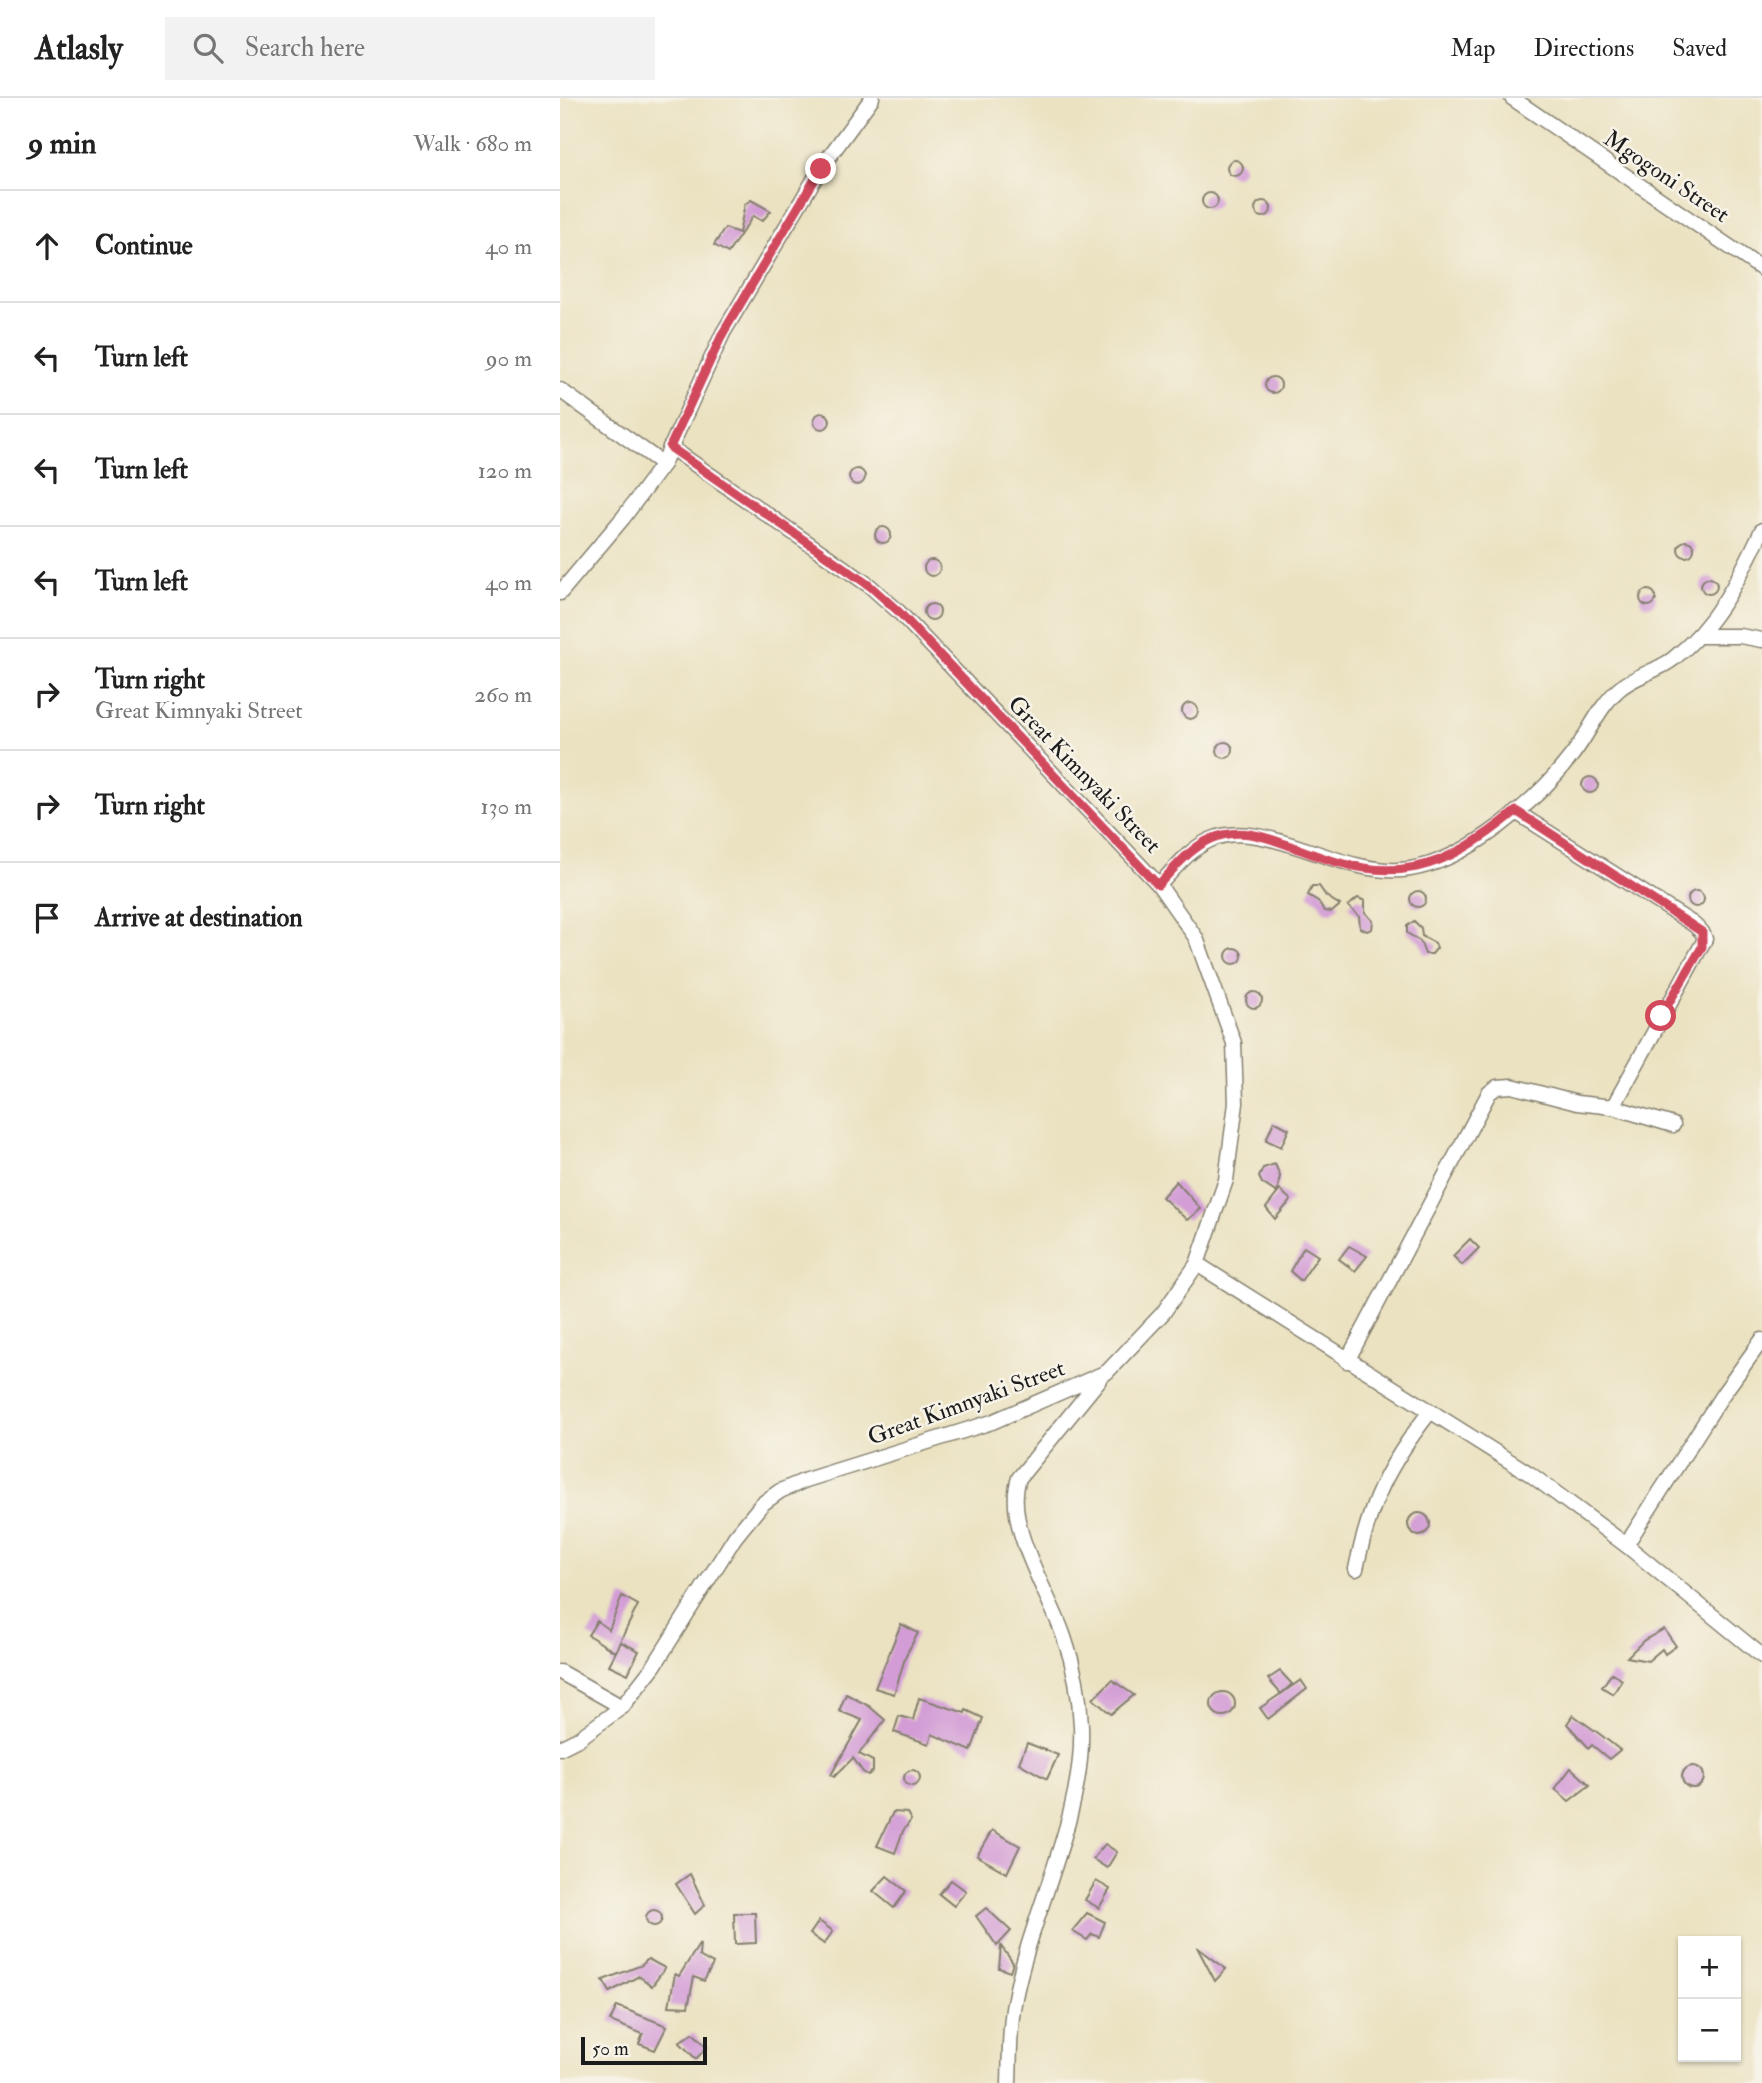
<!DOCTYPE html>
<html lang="en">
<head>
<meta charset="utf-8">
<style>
  body { margin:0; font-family:"IM FELL Double Pica",serif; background:#f2f2f2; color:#222 }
  .controls { position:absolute; right:21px; bottom:21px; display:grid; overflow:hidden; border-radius:0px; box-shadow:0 2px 5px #0004 }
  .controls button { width:63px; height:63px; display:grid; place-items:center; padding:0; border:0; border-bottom:2px solid #e0e0e0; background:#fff; color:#222; font:35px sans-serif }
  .scale { position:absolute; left:21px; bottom:18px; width:126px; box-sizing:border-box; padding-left:7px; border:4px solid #1c1c1c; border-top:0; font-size:19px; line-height:24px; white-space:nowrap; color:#1c1c1c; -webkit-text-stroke:5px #f7f3e8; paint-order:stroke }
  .stop { position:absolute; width:21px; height:21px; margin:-16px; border:5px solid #d1495b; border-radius:50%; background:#fff }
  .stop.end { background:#d1495b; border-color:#fff; box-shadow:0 2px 7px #0008 }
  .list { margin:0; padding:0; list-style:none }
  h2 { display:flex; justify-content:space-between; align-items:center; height:91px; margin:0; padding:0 28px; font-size:30px }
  h2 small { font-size:23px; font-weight:400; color:#767676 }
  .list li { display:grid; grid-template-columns:46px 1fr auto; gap:21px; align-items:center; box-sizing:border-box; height:112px; padding:0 28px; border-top:2px solid #e0e0e0 }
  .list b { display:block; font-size:26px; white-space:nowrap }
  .list p { margin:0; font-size:23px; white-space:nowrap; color:#767676 }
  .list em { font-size:23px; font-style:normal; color:#767676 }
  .icon { flex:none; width:38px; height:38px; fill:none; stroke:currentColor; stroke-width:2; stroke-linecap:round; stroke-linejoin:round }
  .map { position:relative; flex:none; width:1202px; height:1985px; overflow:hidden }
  header { display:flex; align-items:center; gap:42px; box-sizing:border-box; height:98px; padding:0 35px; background:#fff; border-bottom:2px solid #e0e0e0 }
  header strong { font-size:33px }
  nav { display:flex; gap:38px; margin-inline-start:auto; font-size:24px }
  .search { width:490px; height:63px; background:#f2f2f2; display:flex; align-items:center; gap:18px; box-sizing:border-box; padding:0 24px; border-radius:0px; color:#767676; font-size:26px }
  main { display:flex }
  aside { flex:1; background:#fff }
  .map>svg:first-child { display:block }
  .building { fill:#d39cd6 }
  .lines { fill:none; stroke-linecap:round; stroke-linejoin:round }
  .street-casing { stroke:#847f6e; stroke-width:17 }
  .street { stroke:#fff; stroke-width:14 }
  .route { stroke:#d1495b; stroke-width:9 }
  .labels { text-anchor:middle; stroke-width:5; stroke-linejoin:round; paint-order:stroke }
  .street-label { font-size:23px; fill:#1c1c1c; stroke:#f7f3e8 }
</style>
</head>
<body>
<header>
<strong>Atlasly</strong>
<div class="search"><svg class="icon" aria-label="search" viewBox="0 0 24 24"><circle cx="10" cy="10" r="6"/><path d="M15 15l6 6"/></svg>Search here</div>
<nav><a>Map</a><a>Directions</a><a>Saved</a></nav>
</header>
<main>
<aside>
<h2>9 min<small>Walk · 680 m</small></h2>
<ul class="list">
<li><svg class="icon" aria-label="ahead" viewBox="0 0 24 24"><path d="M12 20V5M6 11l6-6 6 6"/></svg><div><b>Continue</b></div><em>40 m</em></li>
<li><svg class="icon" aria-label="left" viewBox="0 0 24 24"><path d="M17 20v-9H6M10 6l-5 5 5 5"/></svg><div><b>Turn left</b></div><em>90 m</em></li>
<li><svg class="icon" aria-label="left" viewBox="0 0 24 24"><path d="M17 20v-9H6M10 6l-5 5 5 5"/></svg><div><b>Turn left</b></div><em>120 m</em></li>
<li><svg class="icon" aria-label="left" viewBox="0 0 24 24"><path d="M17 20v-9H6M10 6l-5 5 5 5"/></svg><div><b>Turn left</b></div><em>40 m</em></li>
<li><svg class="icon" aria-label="right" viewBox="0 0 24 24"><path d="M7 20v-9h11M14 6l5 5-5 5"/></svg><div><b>Turn right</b><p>Great Kimnyaki Street</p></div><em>260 m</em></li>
<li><svg class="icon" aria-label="right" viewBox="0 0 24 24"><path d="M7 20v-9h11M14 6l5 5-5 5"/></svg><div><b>Turn right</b></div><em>130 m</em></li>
<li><svg class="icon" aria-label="arrive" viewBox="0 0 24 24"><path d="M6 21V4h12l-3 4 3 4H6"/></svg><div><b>Arrive at destination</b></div></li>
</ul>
</aside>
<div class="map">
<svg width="1202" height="1985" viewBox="0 0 1202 1985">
  <rect width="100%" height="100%" fill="#f7f3e8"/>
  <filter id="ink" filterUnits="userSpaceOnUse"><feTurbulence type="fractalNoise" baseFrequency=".0143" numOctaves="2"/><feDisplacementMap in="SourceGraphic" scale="14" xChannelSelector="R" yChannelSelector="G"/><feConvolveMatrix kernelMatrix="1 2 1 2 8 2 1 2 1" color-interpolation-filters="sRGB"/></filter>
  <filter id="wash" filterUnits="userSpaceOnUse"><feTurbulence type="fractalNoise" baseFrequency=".00686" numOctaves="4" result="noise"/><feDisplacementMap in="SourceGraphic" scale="28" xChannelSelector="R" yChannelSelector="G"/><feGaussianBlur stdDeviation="1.57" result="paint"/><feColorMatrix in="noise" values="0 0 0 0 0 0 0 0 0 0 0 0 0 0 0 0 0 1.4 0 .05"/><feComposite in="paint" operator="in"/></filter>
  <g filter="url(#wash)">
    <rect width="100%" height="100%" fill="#ebe2c1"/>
    <g id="blocks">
      <g class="building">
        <circle cx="675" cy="70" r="8"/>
        <circle cx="650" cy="103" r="8"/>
        <polygon points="191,102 211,113 202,123 193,118 168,155 154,147 165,130 179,135 185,106"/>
        <circle cx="703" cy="111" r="8"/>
        <circle cx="713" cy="287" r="8"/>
        <circle cx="262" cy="323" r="8"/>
        <circle cx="297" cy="379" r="8"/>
        <circle cx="323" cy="437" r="8"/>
        <circle cx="1126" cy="451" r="8"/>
        <circle cx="372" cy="470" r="8"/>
        <circle cx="1149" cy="488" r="8"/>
        <circle cx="1088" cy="500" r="8"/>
        <circle cx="372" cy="514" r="8"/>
        <circle cx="630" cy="613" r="8"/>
        <circle cx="665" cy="652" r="8"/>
        <circle cx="1030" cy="687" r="8"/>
        <polygon points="752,788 759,788 766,798 780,807 772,814 764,813 758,803 748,797"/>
        <circle cx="858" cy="801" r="8"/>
        <circle cx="1136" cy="801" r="8"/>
        <polygon points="798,800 805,803 805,814 813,823 812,831 807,833 800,830 799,818 788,808"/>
        <polygon points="854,823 861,830 862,838 875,845 877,850 872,856 865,856 860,843 847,835 847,828"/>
        <circle cx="674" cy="858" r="8"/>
        <circle cx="694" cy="902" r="8"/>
        <polygon points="714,1023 729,1031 721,1049 706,1042"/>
        <polygon points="715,1066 720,1078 717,1095 702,1085 699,1079 703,1070"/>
        <polygon points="616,1083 641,1111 627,1122 602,1099"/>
        <polygon points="720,1092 731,1102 715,1121 706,1110"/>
        <polygon points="910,1141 919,1150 902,1167 893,1158"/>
        <polygon points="789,1148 807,1158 795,1173 779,1161"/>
        <polygon points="744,1149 758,1158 741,1183 730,1173"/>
        <circle cx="859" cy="1426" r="11"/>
        <polygon points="62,1498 78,1507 55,1554 28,1537 37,1523 49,1532"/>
        <polygon points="341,1526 358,1535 346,1557 334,1596 315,1590"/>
        <polygon points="1104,1531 1116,1548 1105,1556 1102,1551 1088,1563 1067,1559 1083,1543"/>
        <polygon points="61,1544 79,1553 68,1576 49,1567"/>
        <polygon points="720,1573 732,1586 721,1596 708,1581"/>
        <polygon points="1052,1575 1062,1582 1053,1596 1042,1589"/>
        <polygon points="552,1582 574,1597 551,1616 533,1601"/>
        <polygon points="741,1582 747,1591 708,1621 700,1610"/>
        <circle cx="663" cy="1606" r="12"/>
        <polygon points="286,1596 309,1608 325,1622 299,1656 313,1663 313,1673 308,1677 303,1674 293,1660 274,1679 271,1677 302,1622 279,1613"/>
        <polygon points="359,1600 405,1615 406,1612 423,1620 411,1653 372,1636 369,1646 334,1634 339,1618 353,1622"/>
        <polygon points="1013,1617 1041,1637 1060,1652 1049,1661 1032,1647 1029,1650 1007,1626"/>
        <polygon points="467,1645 498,1657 487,1681 459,1665"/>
        <circle cx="1133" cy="1679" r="11"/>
        <polygon points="1011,1670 1030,1687 1009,1703 995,1691"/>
        <circle cx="352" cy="1680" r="8"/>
        <polygon points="333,1714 347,1715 351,1722 343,1733 335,1755 317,1748"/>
        <polygon points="432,1732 460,1748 447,1775 417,1758"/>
        <polygon points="545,1746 557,1754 547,1770 533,1761"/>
        <polygon points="130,1776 145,1807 135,1816 116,1786"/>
        <polygon points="327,1778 346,1793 334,1810 313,1793"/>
        <polygon points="391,1782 406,1793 394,1808 379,1796"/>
        <polygon points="536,1783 550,1791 539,1810 525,1802"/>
        <polygon points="426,1810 451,1833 437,1848 416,1818"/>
        <circle cx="94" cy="1820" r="8"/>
        <polygon points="174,1815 195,1815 196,1845 175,1846"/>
        <polygon points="527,1815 545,1824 539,1839 532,1836 527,1842 512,1833"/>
        <polygon points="259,1823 273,1833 264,1846 250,1836"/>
        <polygon points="140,1845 139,1858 153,1866 144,1883 134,1879 128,1909 109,1908 115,1876 119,1878"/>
        <polygon points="441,1848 453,1865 450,1874 439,1870"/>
        <polygon points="637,1849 666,1871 655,1883"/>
        <polygon points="88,1861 105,1870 92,1888 79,1878 50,1894 43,1882 82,1867"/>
        <polygon points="57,1908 107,1928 95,1952 79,1946 83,1936 50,1923"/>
        <polygon points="133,1935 147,1949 136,1961 119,1944"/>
      </g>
    </g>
  </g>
  <g filter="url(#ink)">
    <use href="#blocks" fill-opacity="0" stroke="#847f6e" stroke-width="2"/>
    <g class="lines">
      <defs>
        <g id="street">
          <polyline points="952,0 1202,171"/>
          <polyline points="0,292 103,366"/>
          <polyline points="0,495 63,420 103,366 163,235 261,70 312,0"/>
          <polyline points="1140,538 1180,538 1202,542"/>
          <polyline points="956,714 1133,826 1142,834 1145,841 1053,1009"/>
          <path d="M 599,787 C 614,771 630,751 650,742 C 704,717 783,782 850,771 C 908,762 977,703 1012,657 C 1028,637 1038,610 1058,592 C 1073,578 1096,574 1113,561 C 1157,526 1179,481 1202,432"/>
          <polyline points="637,1166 970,1376 1066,1447 1202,1558"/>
          <polyline points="787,1263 929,995 937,989 952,988 1017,1005 1053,1009 1113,1027"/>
          <polyline points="1066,1447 1163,1296 1202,1242"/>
          <path d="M 796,1471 C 810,1404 827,1369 869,1315"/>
          <polyline points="0,1574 62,1609"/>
          <polyline points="0,1650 18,1641 62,1609 94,1568 175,1439 202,1406 220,1393 246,1382 432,1324 547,1274 603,1215 637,1166 666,1082 676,1005 674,945 636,840 599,787 338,513 310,488 110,349"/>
          <path d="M 449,1985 C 450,1959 449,1931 454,1905 C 470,1816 525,1719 521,1628 C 520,1599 514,1567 504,1539 C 489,1494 443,1427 459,1380 L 539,1282"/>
        </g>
      </defs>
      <use href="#street" class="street-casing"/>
      <use href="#street" class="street"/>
    </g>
  </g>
  <g class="lines" filter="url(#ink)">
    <path class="route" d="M 261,71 L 163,235 L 110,349 L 310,488 L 338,513 L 598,787 C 614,771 630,750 651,741 C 683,727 714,742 744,753 C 835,788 882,774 956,713 L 1142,834 L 1142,849 L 1101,918"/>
  </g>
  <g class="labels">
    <g class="street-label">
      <text transform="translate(1107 78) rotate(34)" y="8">Mgogoni Street</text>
      <text transform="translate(525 676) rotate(46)" y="8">Great Kimnyaki Street</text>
      <text transform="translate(406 1304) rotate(-20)" y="8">Great Kimnyaki Street</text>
    </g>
  </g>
</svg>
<div class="controls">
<button>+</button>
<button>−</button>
</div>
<div class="scale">50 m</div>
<div class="stop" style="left:1101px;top:918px"></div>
<div class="stop end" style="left:261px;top:71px"></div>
</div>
</main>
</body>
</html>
